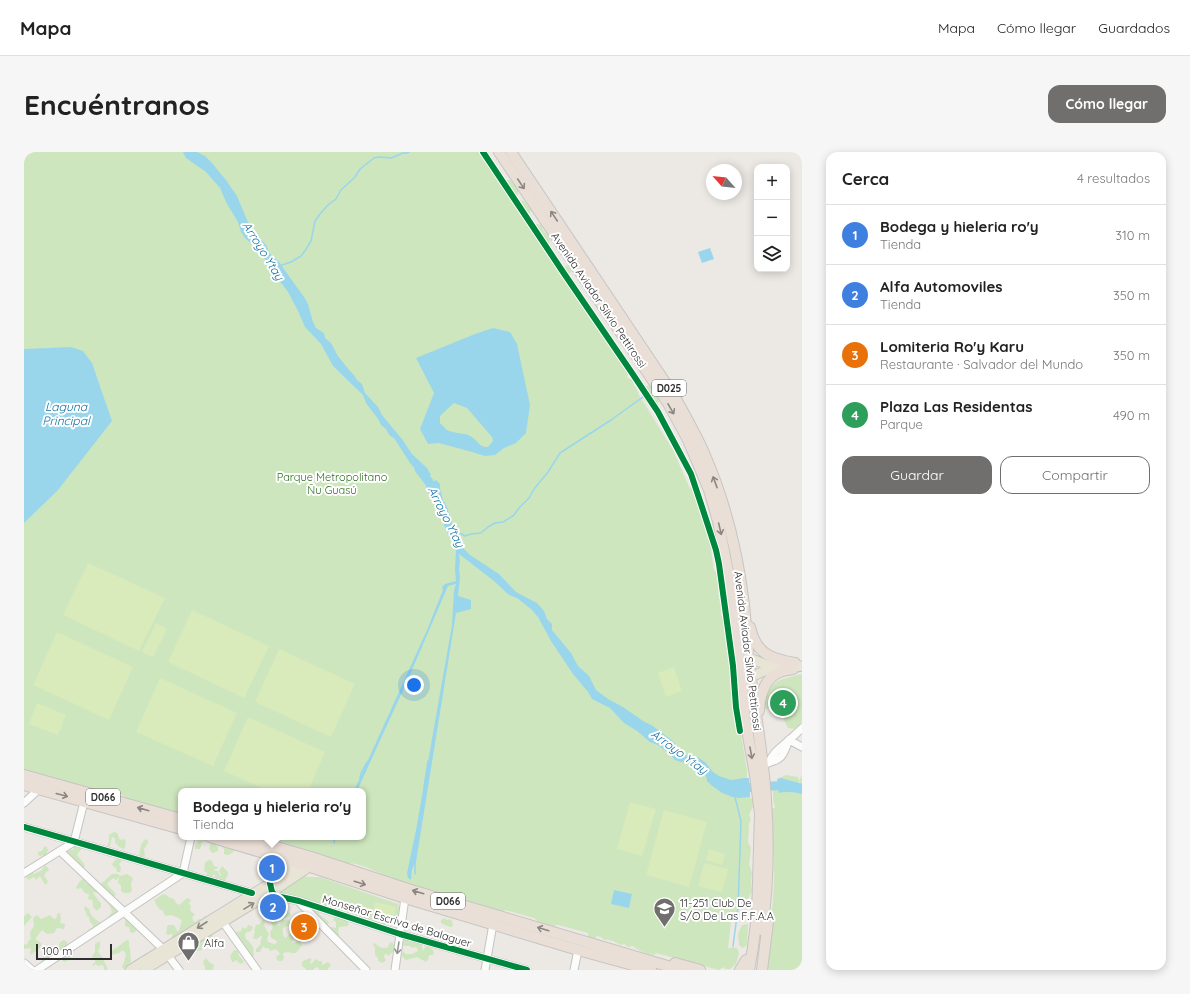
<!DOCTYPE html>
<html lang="es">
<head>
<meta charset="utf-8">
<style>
  body { margin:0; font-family:Quicksand,sans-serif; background:#f6f6f6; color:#222 }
  .controls { position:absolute; right:12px; top:12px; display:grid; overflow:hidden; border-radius:8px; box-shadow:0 2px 10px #0003 }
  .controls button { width:36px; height:36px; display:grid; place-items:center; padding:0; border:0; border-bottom:1px solid #e0e0e0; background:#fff; color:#222; font:20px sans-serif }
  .compass { position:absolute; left:682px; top:12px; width:36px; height:36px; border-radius:50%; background:#fff; box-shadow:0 2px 10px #0003; rotate:297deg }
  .scale { position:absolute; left:12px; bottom:10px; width:76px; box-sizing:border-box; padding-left:4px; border:2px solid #2e2e2e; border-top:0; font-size:11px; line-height:14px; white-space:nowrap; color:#2e2e2e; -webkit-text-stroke:3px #fff; paint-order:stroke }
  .you { position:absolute; left:390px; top:533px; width:14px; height:14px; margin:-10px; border:3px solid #fff; border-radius:50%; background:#1a73e8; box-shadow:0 0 0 6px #1a73e833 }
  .badge { display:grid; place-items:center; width:26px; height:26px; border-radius:50%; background:#706f6e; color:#fff; font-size:13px; font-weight:700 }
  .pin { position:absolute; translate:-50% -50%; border:2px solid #fff; box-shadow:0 1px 4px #0006 }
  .popup { position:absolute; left:154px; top:636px; width:188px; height:52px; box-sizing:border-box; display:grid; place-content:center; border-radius:8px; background:#fff; filter:drop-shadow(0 1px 3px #0005); font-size:13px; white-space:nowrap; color:#767676 }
  .popup b { font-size:15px; color:#222 }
  .popup::after { content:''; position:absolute; left:50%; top:100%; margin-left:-8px; border:8px solid transparent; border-top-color:#fff }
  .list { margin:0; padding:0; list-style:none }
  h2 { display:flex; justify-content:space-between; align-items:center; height:52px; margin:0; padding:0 16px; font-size:17px }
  h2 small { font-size:13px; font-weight:400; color:#767676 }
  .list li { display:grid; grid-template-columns:26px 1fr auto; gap:12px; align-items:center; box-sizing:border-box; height:60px; padding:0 16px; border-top:1px solid #e0e0e0 }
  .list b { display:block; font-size:15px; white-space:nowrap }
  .list p { margin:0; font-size:13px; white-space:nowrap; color:#767676 }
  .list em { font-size:13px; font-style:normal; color:#767676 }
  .actions { display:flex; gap:8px; padding:12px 16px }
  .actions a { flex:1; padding:9px 0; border:1px solid #706f6e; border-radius:12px; text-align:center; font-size:14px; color:#706f6e }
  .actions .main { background:#706f6e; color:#fff }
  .icon { flex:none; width:22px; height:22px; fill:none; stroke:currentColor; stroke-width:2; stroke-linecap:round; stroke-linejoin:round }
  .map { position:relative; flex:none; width:778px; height:818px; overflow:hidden; border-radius:12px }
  header { display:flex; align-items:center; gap:24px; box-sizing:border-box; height:56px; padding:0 20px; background:#fff; border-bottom:1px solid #e0e0e0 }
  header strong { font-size:19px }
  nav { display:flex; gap:22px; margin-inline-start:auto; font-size:14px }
  .intro { display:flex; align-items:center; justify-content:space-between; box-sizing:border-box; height:96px; padding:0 24px }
  h1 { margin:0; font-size:28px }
  .button { padding:10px 18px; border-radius:12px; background:#706f6e; color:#fff; font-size:14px; font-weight:700 }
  main { display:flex; gap:24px; padding:0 24px }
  aside { flex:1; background:#fff; border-radius:12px; box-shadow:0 2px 10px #0003 }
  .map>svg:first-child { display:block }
  .green { fill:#cee6be }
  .pitch { fill:#d9eabb }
  .water { fill:#99d6ec; fill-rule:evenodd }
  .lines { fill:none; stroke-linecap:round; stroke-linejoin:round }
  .stream { stroke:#99d6ec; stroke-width:1.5 }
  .river { stroke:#99d6ec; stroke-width:9 }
  .minor-casing { stroke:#c5c4c5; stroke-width:9 }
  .major-casing { stroke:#c6c5c4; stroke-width:11 }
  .highway-casing { stroke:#c6c5c4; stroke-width:12 }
  .minor { stroke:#fcfcfb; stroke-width:7 }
  .major { stroke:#e8e4d6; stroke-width:9 }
  .highway { stroke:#eadfd6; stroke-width:10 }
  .cycleway-casing { stroke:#fff; stroke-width:8 }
  .cycleway { stroke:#00873e; stroke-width:6 }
  .oneway { stroke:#8c8682 }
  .oneway2 { stroke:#8b8982 }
  .oneway3 { stroke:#959594 }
  .labels { text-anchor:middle; stroke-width:4; stroke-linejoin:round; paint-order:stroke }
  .shield { fill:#fff; stroke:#6d6d6d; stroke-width:1 }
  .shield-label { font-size:10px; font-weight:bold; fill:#2e2e2e }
  .street-label { font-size:11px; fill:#2e2e2e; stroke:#fff }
  .park-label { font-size:11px; fill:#2c6e1b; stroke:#fff }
  .poi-label { font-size:11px; fill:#2e2e2e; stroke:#fff; text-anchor:start }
  .water-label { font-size:12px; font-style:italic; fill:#0d6fa3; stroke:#fff }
</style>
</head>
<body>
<header>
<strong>Mapa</strong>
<nav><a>Mapa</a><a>Cómo llegar</a><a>Guardados</a></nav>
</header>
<div class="intro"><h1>Encuéntranos</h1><a class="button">Cómo llegar</a></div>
<main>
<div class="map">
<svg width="778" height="818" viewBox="0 0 778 818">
  <rect width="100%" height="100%" fill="#ece8e4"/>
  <g class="green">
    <path d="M 0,0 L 455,0 L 473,25 L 473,27 L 476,31 L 477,32 L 494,57 L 506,73 L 510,74 L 513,72 L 517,73 L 520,80 L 523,82 L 526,88 L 525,92 L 520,95 L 536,118 C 541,115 542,112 548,115 L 549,118 L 545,122 L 543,127 L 544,132 L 546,135 L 549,137 L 557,148 L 559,155 L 569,166 L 568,169 L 575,180 L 578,179 L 595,206 L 605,218 L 603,225 L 605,227 L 609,227 L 610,228 L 609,231 L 613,238 L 615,243 L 649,298 L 666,337 L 667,336 L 671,338 L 678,348 L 676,351 L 673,353 L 682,376 L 689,373 L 692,376 L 693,393 L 691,397 L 687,398 L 690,419 L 694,420 L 697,437 L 694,439 L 696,452 L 697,453 C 696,459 697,465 701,469 C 702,476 701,483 702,490 L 704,491 C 705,503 704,514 711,523 L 708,527 L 723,618 L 723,643 L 728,647 L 731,650 L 725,663 L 727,667 L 725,672 L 724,690 L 727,696 L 725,712 L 728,721 L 727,731 L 728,739 L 721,753 L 718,753 L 717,748 L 714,747 C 713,752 716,756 713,761 L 711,762 L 708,760 L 704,797 L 708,795 L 713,796 L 715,801 L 712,812 L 706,817 L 701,817 L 700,815 L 695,818 L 632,801 L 630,803 C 625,803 612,798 609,794 L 604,795 L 600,792 L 596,793 C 592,790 585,787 580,788 L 577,785 L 573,784 L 569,788 L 564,786 L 564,781 L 534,773 L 525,775 L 517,772 L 510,766 L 481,758 L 477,762 L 463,759 L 460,754 L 458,754 L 435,748 L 435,745 L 374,729 C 357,723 342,712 324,711 L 235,685 L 339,685 L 339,639 L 157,639 L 157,663 L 106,648 L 98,643 L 79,637 L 69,637 L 0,618 Z"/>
    <path d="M 482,28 L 486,28 L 494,37 L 494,42 L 491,46 C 486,44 481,37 479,32 Z"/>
    <polygon points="495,48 500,49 507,58 506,61 501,61 497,60 494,52"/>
    <polygon points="623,234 629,234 635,249 633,253 630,255 626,255 618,245 620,237"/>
    <path d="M 778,522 L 778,570 L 770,577 L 764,576 L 754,555 L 740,557 C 742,528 755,528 778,522 Z"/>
    <path d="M 762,623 L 774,625 L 775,629 L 778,623 L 778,632 L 775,629 L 778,639 L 778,818 L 740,818 C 745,783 751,747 750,711 C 749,685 746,660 744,635 L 746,634 L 748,656 L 751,656 C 751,653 749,650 749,647 C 749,643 749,638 749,634 L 753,633 L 755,626 Z"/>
    <polygon points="90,680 93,681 96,688 100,687 102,689 101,695 100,697 95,695 93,692 91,691 91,687 89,685 88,685 86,694 84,695 83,694 85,690 85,683"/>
    <polygon points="171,685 196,685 191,692 191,693 194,695 194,699 189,701 187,700 185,697 187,691 185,689 178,690 176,697 171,697 171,694 174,690"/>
    <polygon points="197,685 207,685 237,693 209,697 210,699 207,702 203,703 200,702 200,697 198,695"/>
    <path d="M 122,687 L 124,689 L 124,691 L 120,697 L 121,703 L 119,706 L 115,705 C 116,699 116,690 122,687 Z"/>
    <polygon points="51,693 56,694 58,696 53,703 61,713 59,717 45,712 43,711 42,701 46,698 49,698"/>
    <polygon points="22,694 24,698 23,700 23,703 20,705 19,703 16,704 14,703 14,700 18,699 20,695"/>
    <polygon points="93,707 95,707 98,709 95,712 97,716 96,720 93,720 92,716 88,713 90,709"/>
    <polygon points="186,708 188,709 190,714 194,715 193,717 191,717 190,719 194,719 196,724 197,723 195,719 198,714 204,720 204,723 200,730 196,729 195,726 191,726 191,722 189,723 188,727 183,725 183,721 180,719 181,711 183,709"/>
    <polygon points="21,713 25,717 24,719 22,720 20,724 24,729 22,733 20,731 16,724 12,728 10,725 5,728 2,726 3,724 5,723 5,722 7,719 10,722 18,718"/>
    <path d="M 88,722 L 94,722 L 96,724 L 103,722 L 109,726 L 107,732 L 108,739 L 105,741 L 100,741 L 97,739 L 97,734 L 94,731 L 95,725 L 92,728 L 89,726 L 83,732 C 85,735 90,739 92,743 L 89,745 L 76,734 L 77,732 Z"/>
    <path d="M 280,722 L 283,725 L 296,725 L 374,752 L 375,756 L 378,756 L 375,773 L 370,774 L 361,772 L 358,780 C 352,779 350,773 349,768 L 342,766 L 342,769 L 325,767 L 323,769 L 325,772 L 324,774 L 315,775 C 313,779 316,782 315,786 L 305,778 L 307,775 L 312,776 L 312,770 L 309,768 L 311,765 L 309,759 L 311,756 L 285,748 L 285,749 L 255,742 L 262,736 Z"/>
    <path d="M 59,727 L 61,727 L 62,731 L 67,732 L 74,740 L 74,741 L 70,740 L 69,741 C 72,744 73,748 77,751 L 77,755 L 73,759 L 69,755 L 69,752 L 68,748 L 64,747 L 65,742 L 61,741 L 57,736 L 52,737 L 52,736 L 55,730 Z"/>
    <path d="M 139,742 L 143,743 L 144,745 L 150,747 L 152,751 L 155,753 L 163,746 L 166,747 L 167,748 L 165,751 L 167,755 L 166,758 L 171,763 L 168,765 L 170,770 L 171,770 L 175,767 L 178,767 L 181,764 L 184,766 L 189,783 L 188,787 L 185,791 L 181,790 L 179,791 L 178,798 L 173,799 L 169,800 L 167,799 L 166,797 C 169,793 171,791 176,790 L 179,787 L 148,788 L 148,781 L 145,783 L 142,782 L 143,775 L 144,773 L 150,773 L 153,779 L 155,779 L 156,774 L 158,769 C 155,765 146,762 142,764 L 140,762 L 139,758 L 136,758 C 134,755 132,752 130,748 Z"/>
    <path d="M 79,745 L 93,758 L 93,762 L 86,767 L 84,765 L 88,760 C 86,753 84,751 78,746 Z"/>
    <path d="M 259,751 L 263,752 L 264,759 L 267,762 L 266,765 L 261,766 L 259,767 L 260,769 L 264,767 L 267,770 L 264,774 L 259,776 C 259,779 258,784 262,786 L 265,782 L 267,781 C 272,784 269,787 268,791 L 271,791 L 274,788 L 276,789 L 278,793 L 272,801 L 268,801 L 264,800 L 259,801 L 260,806 L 258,809 L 255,809 L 253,808 L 252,805 L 256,802 L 252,797 L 246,799 L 244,796 L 241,796 L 239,794 L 236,800 L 232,800 L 232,797 L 236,793 L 238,784 L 238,783 L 233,787 L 229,787 L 231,779 L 230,778 L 232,773 L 236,772 L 237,770 L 239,768 L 241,769 L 240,773 L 245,782 L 243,787 L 244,790 L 250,792 L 253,791 L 253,789 L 247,786 L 246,780 L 249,776 L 247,770 L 245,768 L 247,763 L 250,761 L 253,764 L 251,769 L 253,770 L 254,774 L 255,774 L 258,770 L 258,767 L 260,764 L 259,760 L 254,758 L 254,756 L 257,752 Z"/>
    <path d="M 61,754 L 65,757 C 66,764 73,770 80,771 L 63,782 L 64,778 L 69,775 L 69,773 L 66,770 L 65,765 L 63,764 L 62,760 L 60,757 Z"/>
    <polygon points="290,759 294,759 296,763 304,769 305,771 303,774 289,760"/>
    <polygon points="4,761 8,765 0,774 0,764"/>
    <path d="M 36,761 L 37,766 L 36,771 L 41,772 L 40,777 L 33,776 L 30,781 L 23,782 L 18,778 L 11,787 L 18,792 L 15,797 L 6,803 L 7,796 L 0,797 L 0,792 L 3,793 L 5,788 L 7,787 C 5,780 6,780 10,774 L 9,766 L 13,763 L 17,767 L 26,763 L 29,766 L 31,767 L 33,765 L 33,762 Z"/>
    <polygon points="101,766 105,768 105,772 110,772 113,776 111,780 108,781 106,780 105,775 102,775 101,773"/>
    <polygon points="421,766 423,768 426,767 428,769 429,773 428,775 426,775 417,771 417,768"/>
    <polygon points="724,772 723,793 719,796 715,793 714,782 718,773"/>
    <path d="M 224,773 L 225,773 L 229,775 L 227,779 L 223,780 L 221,782 L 222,787 C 228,792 230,795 230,803 L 228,806 L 212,782 L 205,775 L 208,775 L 209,779 L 213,780 L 217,779 L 218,775 L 222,777 Z"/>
    <polygon points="381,787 385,787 386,790 390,788 397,791 399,799 401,795 405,795 409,798 410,801 409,803 405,803 404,808 402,810 393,805 382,808 377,803 380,799 381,802 388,802 394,799 393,796 391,795 389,796 386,794 380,794 378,792"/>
    <path d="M 40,788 C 46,791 48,801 46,807 L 43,809 L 40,810 L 38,808 L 34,798 L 36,790 Z"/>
    <path d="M 103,788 L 105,789 L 105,795 L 106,797 L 107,810 L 103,814 L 99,817 L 98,815 C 100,811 101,807 102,802 L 99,798 L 95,801 L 87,803 L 87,801 L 89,798 Z"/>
    <polygon points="74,790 76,790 76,795 74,799 76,803 78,804 84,818 80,818 80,815 78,813 74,814 72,812 69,814 68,813 71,810 71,808 68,804 71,800 71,792"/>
    <path d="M 368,790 L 371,794 L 369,800 L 367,801 L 365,804 L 362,802 L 361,802 L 360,805 L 362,808 L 360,810 L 358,811 L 354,809 L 354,806 L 351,803 L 351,795 L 349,794 L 350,791 L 352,792 C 353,794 361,798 364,795 C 365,794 365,792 366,791 Z"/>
    <polygon points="27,797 30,799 28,805 18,811 17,810 21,801"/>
    <polygon points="210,798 212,798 214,799 215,804 220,809 218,812 215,811 212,808 210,810 208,810 206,804"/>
    <polygon points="182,806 185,810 190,813 189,818 181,818 181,815 179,810"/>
    <polygon points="286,806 288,808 286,809 287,812 292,807 295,809 298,809 298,813 304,810 307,813 303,818 295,818 295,816 292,815 289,818 282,818 282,817 278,814 278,811 279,809"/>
  </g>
  <g class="pitch">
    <polygon points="64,411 141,446 115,499 39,463"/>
    <polygon points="168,458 245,494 220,546 144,510"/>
    <polygon points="132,471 143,477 129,505 118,500"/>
    <polygon points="33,480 109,515 85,568 9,533"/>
    <polygon points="255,497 331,532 307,585 231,550"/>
    <polygon points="650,515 658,539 642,545 634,521"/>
    <polygon points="136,526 213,561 189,614 112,580"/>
    <polygon points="13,551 42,563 34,583 5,572"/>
    <polygon points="224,565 301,600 284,639 244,639 200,619"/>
    <polygon points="606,650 632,657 618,704 593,697"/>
    <polygon points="640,658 683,670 665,735 622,723"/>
    <polygon points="685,697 701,702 698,713 682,708"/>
    <polygon points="680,711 704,717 698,740 674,734"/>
    <polygon points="351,750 372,755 368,769 348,764"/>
  </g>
  <g class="water">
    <polygon points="159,0 173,0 181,4 188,11 202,28 213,44 226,75 242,93 246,102 255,110 280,145 284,152 289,170 292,176 300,181 301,186 307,191 314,204 326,219 330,223 333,228 338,232 341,241 354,255 358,263 378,287 388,302 403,316 407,323 399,329 395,322 386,311 370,286 366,284 362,277 357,273 354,267 342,251 339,243 309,214 297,192 281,175 274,159 264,140 245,115 241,107 229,93 222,87 217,80 214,70 203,52 196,36 182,20 162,6"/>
    <polygon points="686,96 690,107 678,111 674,100"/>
    <path d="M 469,176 L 486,180 L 493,192 L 506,253 L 502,281 L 492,291 L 480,296 L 471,303 L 461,304 L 448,300 L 415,291 L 404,292 L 396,277 L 410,241 L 392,206 L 451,182 ZM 430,251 L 443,256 L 468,285 L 469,289 L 464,295 C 456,296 454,289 448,285 C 441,280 431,282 423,278 C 421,276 418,273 416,271 L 416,264 Z"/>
    <polygon points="47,195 59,199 68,211 88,269 34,338 0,371 0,197"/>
    <polygon points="412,328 416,332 416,337 419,348 423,355 432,383 438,395 446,403 475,422 492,440 513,451 520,459 523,467 528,472 528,478 547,501 554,514 565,524 572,538 584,547 599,555 619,569 629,574 646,587 651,591 654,597 657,600 662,603 673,605 681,610 689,620 695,624 707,628 720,626 725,626 726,645 715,646 709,645 698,641 687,633 683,629 682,624 680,621 666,613 651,608 647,603 634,593 626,590 613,579 600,571 586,556 568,547 564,540 549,522 527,489 514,465 507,457 493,446 485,443 470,429 435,402 436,410 435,416 436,425 434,444 447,448 447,457 432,461 396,685 392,710 388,717 387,728 384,726 383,721 392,678 428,473 430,438 432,432 424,434 385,525 333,639 330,639 403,478 419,438 418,435 421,432 432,429 431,418 432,397 422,378 416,362 416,356 412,349 403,339 402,334"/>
    <path d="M 757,626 L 778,632 L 778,642 C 772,640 761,639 755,641 L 753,627 Z"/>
    <polygon points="590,738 608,742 605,756 587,752"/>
  </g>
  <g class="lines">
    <g class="stream">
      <polyline points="255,114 267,110 277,104 281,99 287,89 291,69 296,62 304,53 312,47 317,38 331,25 336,17 350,6 355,5 367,6 379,1 383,1 385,0"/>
      <polyline points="431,381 436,381 441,384 447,382 457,381 464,375 471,371 479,370 490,363 495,356 505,346 510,337 524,320 536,301 587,268 619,245"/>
      <polyline points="336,626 337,621 343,610"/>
      <polyline points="400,635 404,609"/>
      <polyline points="310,691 311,685"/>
      <polyline points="391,710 391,722"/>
      <polyline points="709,794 714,756 717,669 711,645"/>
    </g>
    <g class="river">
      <polyline points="395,317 405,330 411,342"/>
      <path d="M 714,636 C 735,636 757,631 778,636"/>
    </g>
    <defs>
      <g id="minor">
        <polyline points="765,588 778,595"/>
        <path d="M 742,611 C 759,608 759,603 765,588"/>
        <path d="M 745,611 C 749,599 758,595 766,587 C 770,584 774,580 778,576"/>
        <polyline points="0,651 15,637"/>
        <polyline points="0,675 228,741"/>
        <polyline points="36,699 139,797 155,818"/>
        <polyline points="0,721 50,690 60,650"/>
        <polyline points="247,735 248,740 252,744 275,749 376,782 503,818"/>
        <polyline points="276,751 342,818"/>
        <polyline points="196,766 233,818"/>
        <polyline points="0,811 8,818"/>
        <polyline points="13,818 159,721 167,685"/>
        <polyline points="371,818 381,746"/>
        <polyline points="461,818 469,772"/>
        <polyline points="550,818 554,798"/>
      </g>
      <g id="major">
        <path d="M 724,505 C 743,514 757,519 778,514"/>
        <polyline points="727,525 751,514"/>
        <polyline points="106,818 277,712"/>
        <polyline points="120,818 248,740 285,715"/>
      </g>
      <g id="highway">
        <polyline points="475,0 644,251 664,288 685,338 694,369 705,424 717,524 721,566 731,623 736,662 733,763 729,795 725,818"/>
        <path d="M 487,0 L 651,245 C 661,264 672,282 680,301 C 701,349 714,402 720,453 C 723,480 724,507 728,534 C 733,572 740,610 742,648 C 745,690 744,737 738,778"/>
        <path d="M 726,475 C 732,502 747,507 771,511"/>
        <path d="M 735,559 C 736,543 740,526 756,520 C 760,518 765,518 769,517"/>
        <polyline points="0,623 157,667"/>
        <polyline points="0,633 157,677"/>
        <polyline points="186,685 277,712 381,746 554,798 627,818"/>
        <polyline points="218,685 287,705 384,737 657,818"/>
        <polyline points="253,705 258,709 261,715 259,723"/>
        <polyline points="651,811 676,818"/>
        <polyline points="716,818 722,808"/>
        <polyline points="738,818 744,770"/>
      </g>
    </defs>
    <use href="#minor" class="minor-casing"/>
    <use href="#major" class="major-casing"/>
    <use href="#highway" class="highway-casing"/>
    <use href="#minor" class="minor"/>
    <use href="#major" class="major"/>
    <use href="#highway" class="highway"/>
    <defs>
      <g id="cycleway">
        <polyline points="459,0 539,120 608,221 634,260 667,322 677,352 692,398 695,412 709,514 712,555 716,579"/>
        <polyline points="0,675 228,741"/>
        <polyline points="246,731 248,740 252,744 275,749 376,782 503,818"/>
      </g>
    </defs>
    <use href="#cycleway" class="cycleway-casing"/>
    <use href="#cycleway" class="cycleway"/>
  </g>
  <defs><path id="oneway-shaft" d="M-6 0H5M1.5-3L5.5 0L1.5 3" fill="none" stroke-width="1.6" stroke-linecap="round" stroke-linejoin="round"/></defs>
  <g class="oneway">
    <use href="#oneway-shaft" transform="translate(497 32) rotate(56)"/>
    <use href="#oneway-shaft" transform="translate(530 64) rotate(-124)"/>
    <use href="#oneway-shaft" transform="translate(647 257) rotate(60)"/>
    <use href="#oneway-shaft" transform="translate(691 330) rotate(-110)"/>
    <use href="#oneway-shaft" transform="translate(696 377) rotate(77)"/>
    <use href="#oneway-shaft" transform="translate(727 601) rotate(80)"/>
    <use href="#oneway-shaft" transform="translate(38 643) rotate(15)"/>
    <use href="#oneway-shaft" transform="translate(119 657) rotate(-164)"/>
    <use href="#oneway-shaft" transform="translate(336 731) rotate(18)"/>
    <use href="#oneway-shaft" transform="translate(394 740) rotate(-164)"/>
    <use href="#oneway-shaft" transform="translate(519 777) rotate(-163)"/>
  </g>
  <g class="oneway2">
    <use href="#oneway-shaft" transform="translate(225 754) rotate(-32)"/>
    <use href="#oneway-shaft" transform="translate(178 773) rotate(147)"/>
  </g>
  <use class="oneway3" href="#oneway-shaft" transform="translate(374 796) rotate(99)"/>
  <defs>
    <symbol id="school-pin" viewBox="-11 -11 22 30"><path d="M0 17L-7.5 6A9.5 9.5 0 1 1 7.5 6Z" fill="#706f6e" stroke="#fff"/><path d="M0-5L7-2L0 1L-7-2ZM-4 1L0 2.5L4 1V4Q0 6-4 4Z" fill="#fff"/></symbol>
    <symbol id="shop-pin" viewBox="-11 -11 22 30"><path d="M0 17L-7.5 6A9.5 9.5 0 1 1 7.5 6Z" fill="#706f6e" stroke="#fff"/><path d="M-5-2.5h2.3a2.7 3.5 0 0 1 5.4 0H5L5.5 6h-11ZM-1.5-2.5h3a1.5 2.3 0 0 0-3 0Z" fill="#fff"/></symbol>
  </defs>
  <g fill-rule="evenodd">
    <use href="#school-pin" x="628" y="744" width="25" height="34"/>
    <use href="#shop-pin" x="152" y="778" width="25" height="34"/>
  </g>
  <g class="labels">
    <g class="shield">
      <rect x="628" y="228" width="34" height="16" rx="3"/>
      <rect x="62" y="637" width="34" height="16" rx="3"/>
      <rect x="407" y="741" width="34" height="16" rx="3"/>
    </g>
    <g class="shield-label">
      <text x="645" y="240">D025</text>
      <text x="79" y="649">D066</text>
      <text x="424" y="753">D066</text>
    </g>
    <g class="street-label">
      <text transform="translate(575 148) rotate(56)" y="4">Avenida Aviador Silvio Pettirossi</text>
      <text transform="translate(724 499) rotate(83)" y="4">Avenida Aviador Silvio Pettirossi</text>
      <text transform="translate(373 769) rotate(17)" y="4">Monseñor Escriva de Balaguer</text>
    </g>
    <g class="park-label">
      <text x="308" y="329">Parque Metropolitano<tspan x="308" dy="13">Ñu Guasú</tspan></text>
    </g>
    <g class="poi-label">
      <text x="656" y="755">11-251 Club De<tspan x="656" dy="13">S/O De Las F.F.A.A</tspan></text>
      <text x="180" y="795">Alfa</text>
    </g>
    <g class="water-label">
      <text transform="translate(239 99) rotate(58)" y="4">Arroyo Ytay</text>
      <text x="42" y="259">Laguna<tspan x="42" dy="14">Principal</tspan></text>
      <text transform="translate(422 365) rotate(63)" y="4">Arroyo Ytay</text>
      <text transform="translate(655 600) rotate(36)" y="4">Arroyo Ytay</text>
    </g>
  </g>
</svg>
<div class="controls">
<button>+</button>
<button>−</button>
<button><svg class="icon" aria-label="layers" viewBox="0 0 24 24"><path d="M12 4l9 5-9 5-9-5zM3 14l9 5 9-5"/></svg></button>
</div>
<svg class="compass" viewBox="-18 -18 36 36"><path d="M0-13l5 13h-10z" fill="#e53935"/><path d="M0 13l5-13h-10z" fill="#767676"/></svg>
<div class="scale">100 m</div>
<div class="you"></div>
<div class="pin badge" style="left:248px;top:716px;background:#3f7fe0">1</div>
<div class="popup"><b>Bodega y hieleria ro'y</b>Tienda</div>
<div class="pin badge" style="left:249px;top:755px;background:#3f7fe0">2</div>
<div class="pin badge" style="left:280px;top:775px;background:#e8710a">3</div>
<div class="pin badge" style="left:759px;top:551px;background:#2e9e5b">4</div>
</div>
<aside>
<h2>Cerca<small>4 resultados</small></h2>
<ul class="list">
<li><span class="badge" style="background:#3f7fe0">1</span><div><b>Bodega y hieleria ro'y</b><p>Tienda</p></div><em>310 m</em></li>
<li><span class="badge" style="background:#3f7fe0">2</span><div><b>Alfa Automoviles</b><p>Tienda</p></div><em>350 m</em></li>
<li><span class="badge" style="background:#e8710a">3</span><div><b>Lomiteria Ro'y Karu</b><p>Restaurante · Salvador del Mundo</p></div><em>350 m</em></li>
<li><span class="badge" style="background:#2e9e5b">4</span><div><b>Plaza Las Residentas</b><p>Parque</p></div><em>490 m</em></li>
</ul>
<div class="actions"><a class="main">Guardar</a><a>Compartir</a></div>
</aside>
</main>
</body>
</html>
